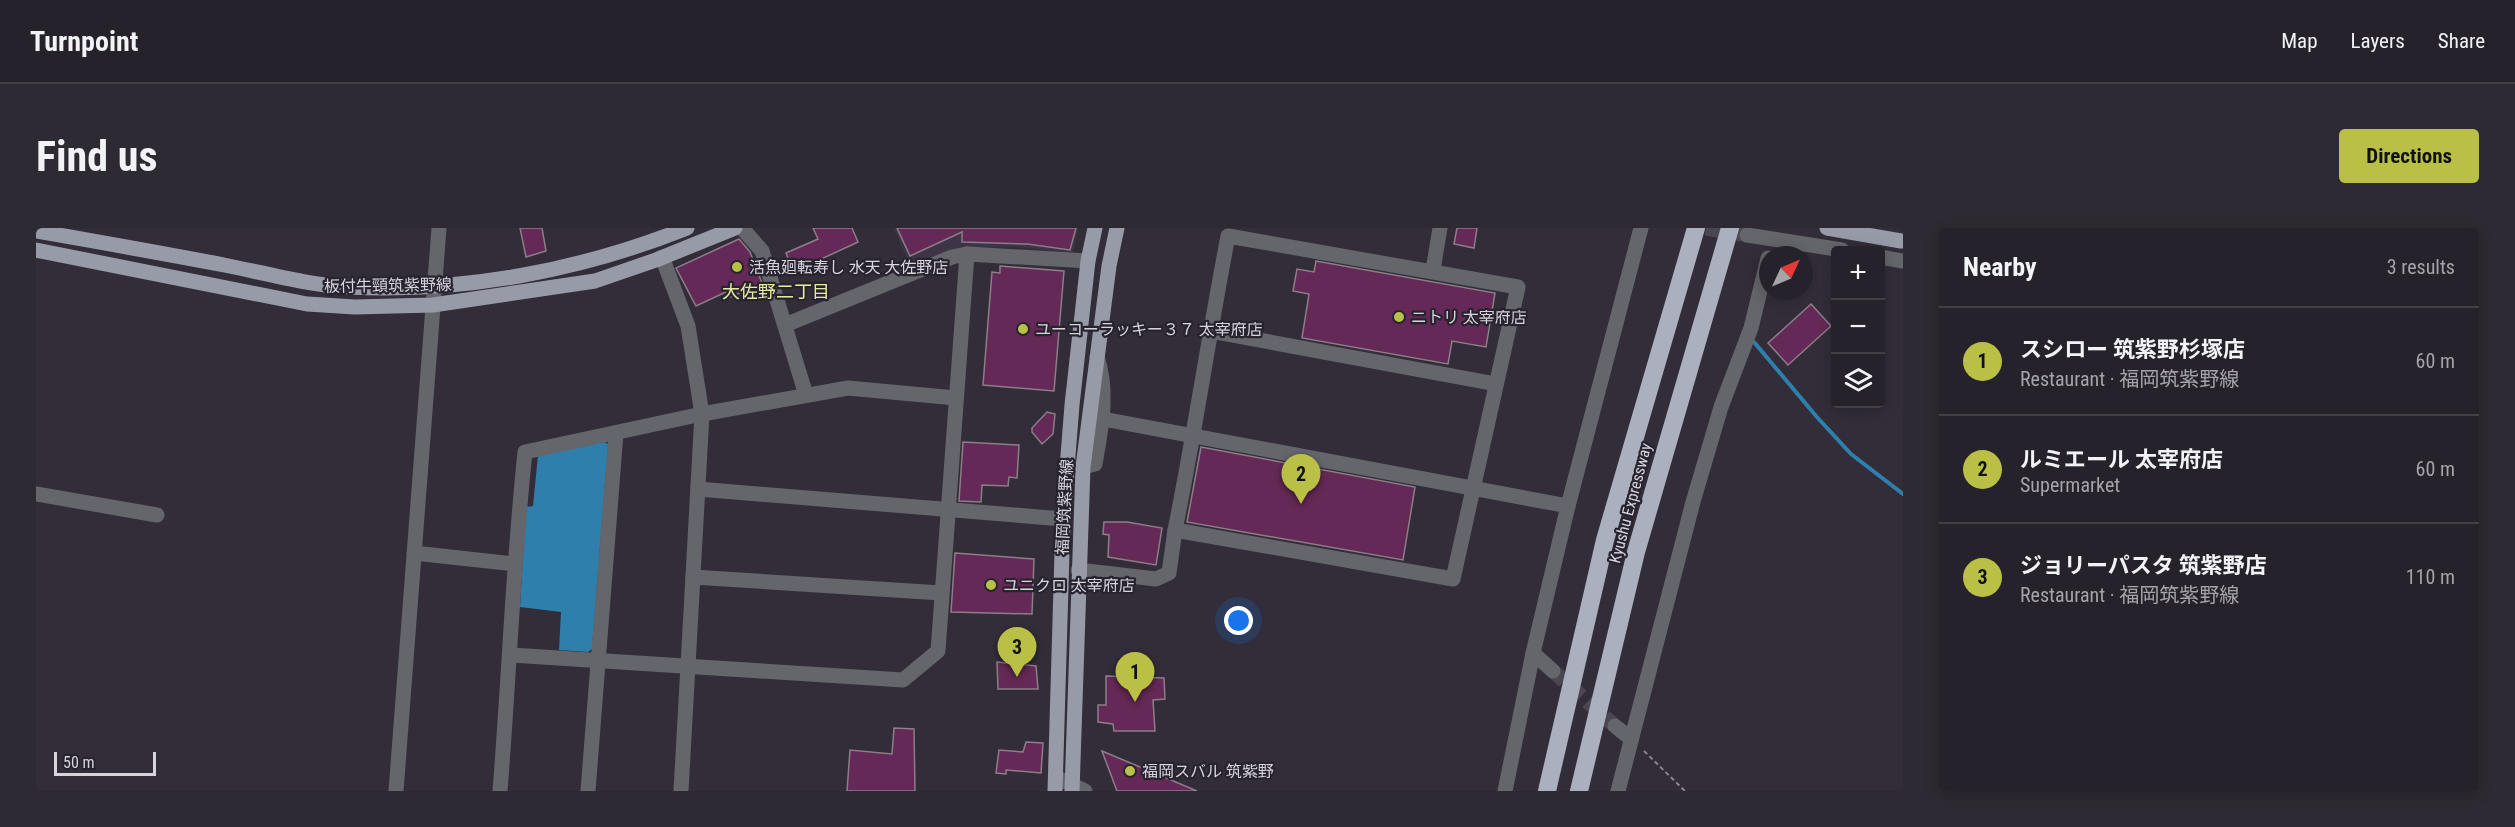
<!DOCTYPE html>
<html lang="en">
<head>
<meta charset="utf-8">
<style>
  body { margin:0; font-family:"Roboto Condensed","Noto Sans JP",sans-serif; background:#2e2a33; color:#f1f3f6 }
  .controls { position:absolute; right:18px; top:18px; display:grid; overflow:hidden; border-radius:6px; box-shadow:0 3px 15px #0003 }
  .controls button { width:54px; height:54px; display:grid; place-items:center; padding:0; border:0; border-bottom:2px solid #423f47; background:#26222b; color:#f1f3f6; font:30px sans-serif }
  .compass { position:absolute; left:1723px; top:18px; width:54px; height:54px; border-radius:50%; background:#26222b; box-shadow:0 3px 15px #0003; rotate:46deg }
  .scale { position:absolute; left:18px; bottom:15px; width:102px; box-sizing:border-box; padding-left:6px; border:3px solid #d7d4dc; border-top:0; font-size:16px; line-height:21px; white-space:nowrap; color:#d7d4dc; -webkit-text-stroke:4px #28242f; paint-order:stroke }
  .you { position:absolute; left:1203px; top:393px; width:21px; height:21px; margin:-15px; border:4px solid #fff; border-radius:50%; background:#1a73e8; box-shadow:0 0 0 9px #1a73e833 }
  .badge { display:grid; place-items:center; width:39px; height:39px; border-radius:50%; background:#bac045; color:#111; font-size:20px; font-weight:700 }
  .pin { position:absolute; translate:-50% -50px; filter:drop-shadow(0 2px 3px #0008) }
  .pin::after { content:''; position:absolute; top:32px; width:21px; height:18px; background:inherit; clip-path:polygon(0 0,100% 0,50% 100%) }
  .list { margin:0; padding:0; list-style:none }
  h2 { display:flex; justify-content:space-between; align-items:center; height:78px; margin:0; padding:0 24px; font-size:26px }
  h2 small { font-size:20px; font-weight:400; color:#a4a4a9 }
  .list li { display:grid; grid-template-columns:39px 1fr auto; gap:18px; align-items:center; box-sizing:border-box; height:108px; padding:0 24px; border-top:2px solid #423f47 }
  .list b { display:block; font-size:22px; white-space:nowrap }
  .list p { margin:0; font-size:20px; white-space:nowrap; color:#a4a4a9 }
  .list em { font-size:20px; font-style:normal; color:#a4a4a9 }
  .icon { flex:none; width:33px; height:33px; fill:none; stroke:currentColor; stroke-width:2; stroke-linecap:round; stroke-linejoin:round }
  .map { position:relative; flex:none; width:1867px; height:563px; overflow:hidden; border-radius:6px }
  header { display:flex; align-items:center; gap:36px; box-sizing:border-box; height:84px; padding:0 30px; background:#26222b; border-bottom:2px solid #423f47 }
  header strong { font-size:28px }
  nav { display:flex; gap:33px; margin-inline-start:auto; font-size:21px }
  .intro { display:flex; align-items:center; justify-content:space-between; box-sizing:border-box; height:144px; padding:0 36px }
  h1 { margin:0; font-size:42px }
  .button { padding:15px 27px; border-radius:6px; background:#bac045; color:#111; font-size:21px; font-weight:700 }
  main { display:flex; gap:36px; padding:0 36px }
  aside { flex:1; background:#26222b; border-radius:6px; box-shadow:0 3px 15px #0003 }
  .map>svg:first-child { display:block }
  .built { fill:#3d3547 }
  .water { fill:#2f7fac }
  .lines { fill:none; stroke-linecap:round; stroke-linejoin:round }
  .stream { stroke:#2f7fac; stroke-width:4 }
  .building { fill:#642956; stroke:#8c7e87; stroke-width:1.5 }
  .minor-tunnel { stroke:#4b4651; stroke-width:15; stroke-dasharray:15 8; stroke-linecap:butt }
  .path { stroke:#8a8690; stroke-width:2; stroke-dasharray:4.5 3; stroke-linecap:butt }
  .minor { stroke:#64666c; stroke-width:15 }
  .major { stroke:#979ba7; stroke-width:15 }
  .highway { stroke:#abb0be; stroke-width:18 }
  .poi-dot { fill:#bac045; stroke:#28242f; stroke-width:2 }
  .labels { text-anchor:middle; stroke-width:4.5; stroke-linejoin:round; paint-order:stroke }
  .poi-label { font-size:16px; fill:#d7d4dc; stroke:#28242f; text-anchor:start }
  .street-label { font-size:16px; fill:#d7d4dc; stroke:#28242f }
  .neighbourhood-label { font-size:18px; fill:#e5eb9d; stroke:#28242f }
</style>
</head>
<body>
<header>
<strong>Turnpoint</strong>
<nav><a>Map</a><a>Layers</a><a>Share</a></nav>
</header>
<div class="intro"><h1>Find us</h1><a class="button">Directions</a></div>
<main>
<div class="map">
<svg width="1867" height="563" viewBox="0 0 1867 563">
  <rect width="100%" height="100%" fill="#322d39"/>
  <polygon class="built" points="858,0 1042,0 1037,25 980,19 940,20 915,23 873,35"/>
  <polygon class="water" points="566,213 572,216 556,421 552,424 523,422 525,384 484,379 490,279 497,278 502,227"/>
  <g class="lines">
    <polyline class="stream" points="1718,114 1780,188 1815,226 1867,266"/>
  </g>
  <g class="building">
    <polygon points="484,0 506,0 510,23 490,29"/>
    <polygon points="777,0 816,0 822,14 757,44 750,25 782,11"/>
    <polygon points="861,0 1040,0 1034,22 991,16 926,14 926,4 874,28"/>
    <polygon points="1421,0 1441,0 1438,20 1418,16"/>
    <polygon points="703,11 714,24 726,55 695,69 692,63 660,78 640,40"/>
    <polygon points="1280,33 1459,65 1450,119 1416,113 1412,136 1266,110 1273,66 1257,63 1261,41 1278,44"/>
    <polygon points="964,38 1028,43 1018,163 947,157 956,44 964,45"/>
    <polygon points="1775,76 1795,98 1752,137 1732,115"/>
    <polygon points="1011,184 1019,186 1017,206 1006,216 996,204 996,200"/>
    <polygon points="927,214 983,217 981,250 973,249 972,258 946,257 945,274 923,273"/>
    <polygon points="1165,219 1379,259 1367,332 1151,294"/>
    <polygon points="1068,294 1091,294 1126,300 1120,337 1072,329 1073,307 1067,306"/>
    <polygon points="919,325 998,331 996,386 915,384"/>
    <polygon points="961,434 1000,438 1002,461 962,461"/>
    <polygon points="1070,448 1128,450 1129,471 1117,472 1119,503 1078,503 1077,496 1062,494 1062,477 1070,477"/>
    <polygon points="858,500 878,501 879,563 811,563 814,522 856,526"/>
    <polygon points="990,514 1007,515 1005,545 970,542 970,546 960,545 963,522 987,524"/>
    <polygon points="1066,523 1161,563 1081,563"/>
  </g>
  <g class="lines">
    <g class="minor-tunnel">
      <polyline points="1670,0 1711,7"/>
      <polyline points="1517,443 1579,498"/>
    </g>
    <polyline class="path" points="1608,523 1649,563"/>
    <g class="minor">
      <polyline points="706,0 726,23 770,167"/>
      <polyline points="1711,7 1806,22"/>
      <path d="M 1192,8 L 1482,59 L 1417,351 L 1139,302 C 1159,204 1173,106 1192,8 Z"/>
      <polyline points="626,29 652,98 666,186 645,563"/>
      <polyline points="1844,29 1867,33"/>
      <polyline points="1397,42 1404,0"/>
      <polyline points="749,97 916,29 931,26 1052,33"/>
      <polyline points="1174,103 1460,156"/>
      <polyline points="1067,191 1532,278"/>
      <path d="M 1047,239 L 1059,236 C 1065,201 1073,164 1061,129"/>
      <polyline points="662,261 1027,291"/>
      <polyline points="0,266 121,287"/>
      <polyline points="378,325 478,336"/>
      <polyline points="1042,342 1120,351 1133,345 1139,302"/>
      <polyline points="657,349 905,365"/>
      <polyline points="1497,425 1517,443"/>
      <polyline points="475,427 867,452 902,423 931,26"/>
      <polyline points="1579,498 1594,510"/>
      <polyline points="1020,549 1049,563"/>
      <polyline points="360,563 403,0"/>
      <path d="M 464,563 C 473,450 477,337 489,224 L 666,186 L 812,160 L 920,170"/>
      <polyline points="552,563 580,205"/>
      <polyline points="1469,563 1497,425 1532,278 1605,0"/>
      <polyline points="1582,563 1657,274 1685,179 1715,100 1732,30"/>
    </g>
    <g class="major">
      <polyline points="1791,0 1865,13"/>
      <path d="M 0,3 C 63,14 125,25 188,37 C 229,45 271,57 313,59 C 427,65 546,42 651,0"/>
      <polyline points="0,22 271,76 319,79 397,77 559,53 620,32 699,0"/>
      <polyline points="1019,563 1027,291 1036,177 1052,33 1059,0"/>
      <polyline points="1036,563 1047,239 1073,38 1081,0"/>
    </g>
    <g class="highway">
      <polyline points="1511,563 1569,312 1660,0"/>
      <polyline points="1543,563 1600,324 1694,0"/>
    </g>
  </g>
  <g class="poi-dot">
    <circle cx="701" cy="39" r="6"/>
    <circle cx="1363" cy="89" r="6"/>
    <circle cx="987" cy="101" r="6"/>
    <circle cx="955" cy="357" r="6"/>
    <circle cx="1094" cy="543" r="6"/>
  </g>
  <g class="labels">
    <g class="poi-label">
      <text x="713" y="45">活魚廻転寿し 水天 大佐野店</text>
      <text x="1375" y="95">ニトリ 太宰府店</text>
      <text x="999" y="107">ユーコーラッキー３７ 太宰府店</text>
      <text x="967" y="363">ユニクロ 太宰府店</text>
      <text x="1106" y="549">福岡スバル 筑紫野</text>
    </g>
    <g class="street-label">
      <text transform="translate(352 57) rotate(-1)" y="6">板付牛頸筑紫野線</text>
      <text transform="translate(1594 275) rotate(-75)" y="6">Kyushu Expressway</text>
      <text transform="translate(1028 279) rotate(-87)" y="6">福岡筑紫野線</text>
    </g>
    <g class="neighbourhood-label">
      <text x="740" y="70">大佐野二丁目</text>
    </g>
  </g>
</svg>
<div class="controls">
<button>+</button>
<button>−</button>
<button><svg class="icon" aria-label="layers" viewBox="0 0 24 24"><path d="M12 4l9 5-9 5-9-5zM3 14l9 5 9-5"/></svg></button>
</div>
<svg class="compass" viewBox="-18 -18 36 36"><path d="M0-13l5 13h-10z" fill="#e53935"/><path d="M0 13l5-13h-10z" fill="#a4a4a9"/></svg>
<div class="scale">50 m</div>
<div class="you"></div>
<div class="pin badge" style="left:1099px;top:474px">1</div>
<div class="pin badge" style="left:1265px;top:276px">2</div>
<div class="pin badge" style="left:981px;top:449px">3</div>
</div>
<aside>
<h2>Nearby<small>3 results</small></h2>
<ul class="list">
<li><span class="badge">1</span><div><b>スシロー 筑紫野杉塚店</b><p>Restaurant · 福岡筑紫野線</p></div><em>60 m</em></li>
<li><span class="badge">2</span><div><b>ルミエール 太宰府店</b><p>Supermarket</p></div><em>60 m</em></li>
<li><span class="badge">3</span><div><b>ジョリーパスタ 筑紫野店</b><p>Restaurant · 福岡筑紫野線</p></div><em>110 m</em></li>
</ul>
</aside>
</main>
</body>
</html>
